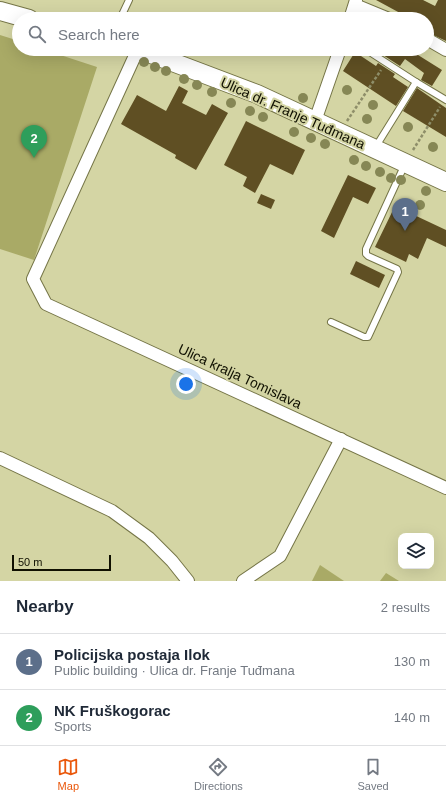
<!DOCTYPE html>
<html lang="en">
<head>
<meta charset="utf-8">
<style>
  body { margin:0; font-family:Arial,sans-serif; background:#f2f2f3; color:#1f2937 }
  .controls { position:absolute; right:12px; bottom:12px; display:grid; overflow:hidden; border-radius:8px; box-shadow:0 4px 16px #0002 }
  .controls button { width:36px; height:36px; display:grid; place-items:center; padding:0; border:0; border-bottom:1px solid #e0e1e3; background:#fff; color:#1f2937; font:20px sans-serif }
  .scale { position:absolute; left:12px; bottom:10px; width:99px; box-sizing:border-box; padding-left:4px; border:2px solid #101001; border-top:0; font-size:11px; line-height:14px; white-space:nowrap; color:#101001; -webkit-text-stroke:3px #d4d5a4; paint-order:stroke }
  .you { position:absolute; left:186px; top:384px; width:14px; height:14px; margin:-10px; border:3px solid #fff; border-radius:50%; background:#1a73e8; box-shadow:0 0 0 6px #1a73e833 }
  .badge { display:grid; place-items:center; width:26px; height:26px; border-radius:50%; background:#ea580c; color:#fff; font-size:13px; font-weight:700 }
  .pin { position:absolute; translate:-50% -33px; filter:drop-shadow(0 1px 2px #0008) }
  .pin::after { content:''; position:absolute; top:21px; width:14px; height:12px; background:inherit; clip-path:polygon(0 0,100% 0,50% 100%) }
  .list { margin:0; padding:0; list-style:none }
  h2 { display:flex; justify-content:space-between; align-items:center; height:52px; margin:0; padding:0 16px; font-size:17px }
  h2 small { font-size:13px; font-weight:400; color:#747a83 }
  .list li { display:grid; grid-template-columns:26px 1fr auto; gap:12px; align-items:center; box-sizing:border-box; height:56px; padding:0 16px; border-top:1px solid #e0e1e3 }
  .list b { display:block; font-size:15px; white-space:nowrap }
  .list p { margin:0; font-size:13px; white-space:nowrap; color:#747a83 }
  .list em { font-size:13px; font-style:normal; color:#747a83 }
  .icon { flex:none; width:22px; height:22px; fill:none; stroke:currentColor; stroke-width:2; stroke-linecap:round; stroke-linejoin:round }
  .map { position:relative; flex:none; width:446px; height:581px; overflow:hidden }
  .search { position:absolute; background:#fff; box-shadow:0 4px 16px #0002; left:12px; right:12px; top:12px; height:44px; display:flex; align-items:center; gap:10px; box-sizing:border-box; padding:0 14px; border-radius:22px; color:#747a83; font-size:15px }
  .sheet { height:164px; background:#fff }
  nav { display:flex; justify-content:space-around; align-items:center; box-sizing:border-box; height:56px; border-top:1px solid #e0e1e3; background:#fff; font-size:11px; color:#747a83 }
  nav a { display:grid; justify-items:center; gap:2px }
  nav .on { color:#ea580c }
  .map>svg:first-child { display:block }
  .green { fill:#a9aa66 }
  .building { fill:#5f4f23 }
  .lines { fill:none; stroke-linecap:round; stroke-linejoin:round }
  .lane-casing { stroke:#757547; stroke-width:8 }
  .street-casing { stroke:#757547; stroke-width:14 }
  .secondary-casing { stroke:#757547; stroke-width:20 }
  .path { stroke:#8e8e69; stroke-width:2.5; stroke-dasharray:3 2; stroke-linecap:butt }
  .lane { stroke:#fff; stroke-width:6 }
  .street { stroke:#fff; stroke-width:12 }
  .secondary { stroke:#fff; stroke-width:18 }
  .tree { fill:#868755 }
  .labels { text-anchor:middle; stroke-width:4; stroke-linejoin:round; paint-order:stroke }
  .street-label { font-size:14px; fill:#101001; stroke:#d4d5a4 }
</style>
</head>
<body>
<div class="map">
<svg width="446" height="581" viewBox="0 0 446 581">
  <rect width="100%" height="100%" fill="#d4d5a4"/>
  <g class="green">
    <polygon points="0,35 19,41 19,49 42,49 97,67 34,260 0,249"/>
    <polygon points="320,565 344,581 312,581"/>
    <polygon points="386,573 399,581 380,581"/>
  </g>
  <g class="building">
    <polygon points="376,0 423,0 435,6 438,0 446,0 446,41 427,32 427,19 406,19 399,16 400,13"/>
    <polygon points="387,49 411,49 410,50 442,70 432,86 421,80 424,73 405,59 400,66 383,55"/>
    <polygon points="355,52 376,66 378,63 395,74 393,77 408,87 396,106 343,71"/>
    <polygon points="179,86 188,91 182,103 206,115 212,104 228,113 196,170 175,158 176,155 121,124 137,95 166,111"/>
    <polygon points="417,88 446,108 446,137 403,111"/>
    <polygon points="246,121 305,150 293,175 270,164 255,193 243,186 247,177 224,165"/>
    <polygon points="348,175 376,188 368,204 353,197 334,238 321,231"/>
    <polygon points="261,194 275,200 271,209 257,203"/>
    <polygon points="395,206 446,230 446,247 427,238 418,259 409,254 406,262 375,247"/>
    <polygon points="356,261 385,275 379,288 350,274"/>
  </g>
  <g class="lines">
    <defs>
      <g id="lane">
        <polyline points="120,19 129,0"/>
        <polyline points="365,49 416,82 375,148"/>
        <polyline points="416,82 446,100"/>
        <polyline points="331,322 364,337 368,337 398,272 397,269 368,256 366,254 366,249 405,164"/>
      </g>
      <g id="street">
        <polyline points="355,5 389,19"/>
        <polyline points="350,19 356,0"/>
        <polyline points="427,39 446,50"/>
        <polyline points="138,49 33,279 46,304 446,488"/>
        <polyline points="315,121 340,49"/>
        <polyline points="0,458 112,511 149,538 172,561 188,581"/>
        <polyline points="243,581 280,556 341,439"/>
      </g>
      <g id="secondary">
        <polyline points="0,11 29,19"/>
        <polyline points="138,49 257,94 446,182"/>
      </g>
    </defs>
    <use href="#lane" class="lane-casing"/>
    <use href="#street" class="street-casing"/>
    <use href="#secondary" class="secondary-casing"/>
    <g class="path">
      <polyline points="347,121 381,70"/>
      <polyline points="413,150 440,107"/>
    </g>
    <use href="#lane" class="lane"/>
    <use href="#street" class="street"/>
    <use href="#secondary" class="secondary"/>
  </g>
  <g class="tree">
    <circle cx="144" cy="62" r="5"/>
    <circle cx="155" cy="67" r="5"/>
    <circle cx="166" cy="71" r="5"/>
    <circle cx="184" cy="79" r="5"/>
    <circle cx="197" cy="85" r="5"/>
    <circle cx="347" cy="90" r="5"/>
    <circle cx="212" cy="92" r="5"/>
    <circle cx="303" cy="98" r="5"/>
    <circle cx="231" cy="103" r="5"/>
    <circle cx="373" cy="105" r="5"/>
    <circle cx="250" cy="111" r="5"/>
    <circle cx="263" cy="117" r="5"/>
    <circle cx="367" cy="119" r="5"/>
    <circle cx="408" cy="127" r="5"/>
    <circle cx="294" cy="132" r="5"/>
    <circle cx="311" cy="138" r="5"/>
    <circle cx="325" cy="144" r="5"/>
    <circle cx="433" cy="147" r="5"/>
    <circle cx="354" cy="160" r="5"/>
    <circle cx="366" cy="166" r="5"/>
    <circle cx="380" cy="172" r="5"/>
    <circle cx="391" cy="178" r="5"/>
    <circle cx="401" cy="180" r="5"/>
    <circle cx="426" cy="191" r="5"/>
    <circle cx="420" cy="205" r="5"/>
  </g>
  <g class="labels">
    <g class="street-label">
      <text transform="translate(293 113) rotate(24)" y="5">Ulica dr. Franje Tuđmana</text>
      <text transform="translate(240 376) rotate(25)" y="5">Ulica kralja Tomislava</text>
    </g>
  </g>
</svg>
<div class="controls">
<button><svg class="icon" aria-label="layers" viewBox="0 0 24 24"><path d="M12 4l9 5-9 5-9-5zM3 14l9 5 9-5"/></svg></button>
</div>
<div class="scale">50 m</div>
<div class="you"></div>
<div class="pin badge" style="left:405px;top:231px;background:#5c6f8a">1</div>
<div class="pin badge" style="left:34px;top:158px;background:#2e9e5b">2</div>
<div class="search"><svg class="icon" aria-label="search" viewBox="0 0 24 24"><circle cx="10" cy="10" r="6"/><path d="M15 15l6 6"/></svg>Search here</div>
</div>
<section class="sheet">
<h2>Nearby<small>2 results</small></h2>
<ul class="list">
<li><span class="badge" style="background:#5c6f8a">1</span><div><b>Policijska postaja Ilok</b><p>Public building · Ulica dr. Franje Tuđmana</p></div><em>130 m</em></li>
<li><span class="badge" style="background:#2e9e5b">2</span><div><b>NK Fruškogorac</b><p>Sports</p></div><em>140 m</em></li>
</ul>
</section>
<nav>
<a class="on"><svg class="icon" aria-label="map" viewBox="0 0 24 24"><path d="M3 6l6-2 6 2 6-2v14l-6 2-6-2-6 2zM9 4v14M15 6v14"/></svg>Map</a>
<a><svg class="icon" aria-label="directions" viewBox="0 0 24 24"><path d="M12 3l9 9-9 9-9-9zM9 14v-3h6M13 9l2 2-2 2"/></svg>Directions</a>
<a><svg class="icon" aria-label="saved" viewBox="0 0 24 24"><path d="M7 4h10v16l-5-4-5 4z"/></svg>Saved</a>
</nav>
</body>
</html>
